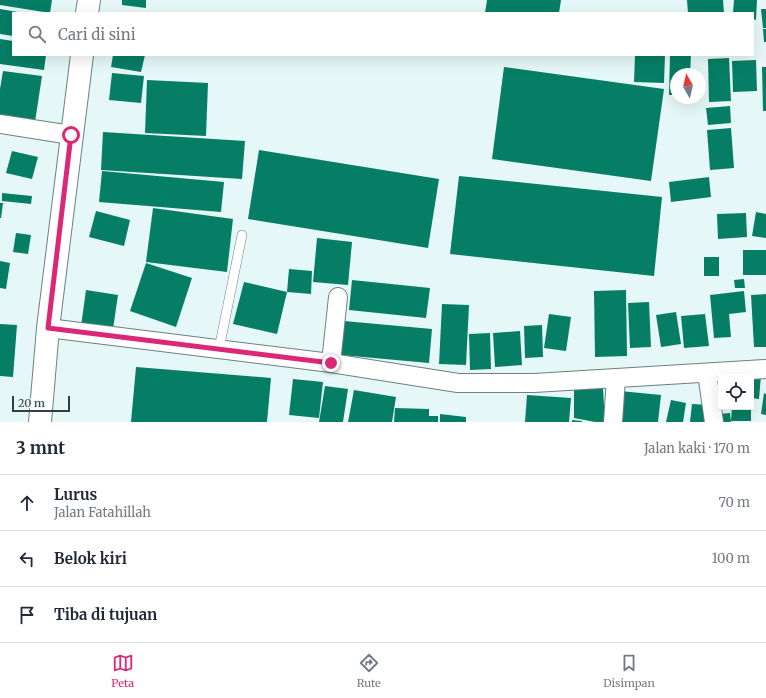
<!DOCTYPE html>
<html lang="id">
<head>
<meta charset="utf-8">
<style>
  body { margin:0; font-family:Merriweather,serif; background:#f6f6f7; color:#1f2937 }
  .controls { position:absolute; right:12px; bottom:12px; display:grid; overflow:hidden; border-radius:0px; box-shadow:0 4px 16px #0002 }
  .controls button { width:36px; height:36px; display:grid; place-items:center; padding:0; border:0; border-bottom:1px solid #e0e1e3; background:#fff; color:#1f2937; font:20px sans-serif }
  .compass { position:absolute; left:670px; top:68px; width:36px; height:36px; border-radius:50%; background:#fff; box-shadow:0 4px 16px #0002; rotate:352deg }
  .scale { position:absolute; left:12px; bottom:10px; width:58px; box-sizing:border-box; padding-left:4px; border:2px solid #363e3d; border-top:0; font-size:11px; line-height:14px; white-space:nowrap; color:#363e3d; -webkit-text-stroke:3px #e5f8f7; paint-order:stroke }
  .stop { position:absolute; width:12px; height:12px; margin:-9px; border:3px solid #db2777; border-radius:50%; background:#fff }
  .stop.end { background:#db2777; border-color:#fff; box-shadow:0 1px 4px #0008 }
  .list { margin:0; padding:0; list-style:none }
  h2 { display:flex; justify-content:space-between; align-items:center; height:52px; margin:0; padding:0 16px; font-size:17px }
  h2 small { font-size:13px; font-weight:400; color:#747a83 }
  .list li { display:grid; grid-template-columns:26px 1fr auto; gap:12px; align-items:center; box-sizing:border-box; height:56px; padding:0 16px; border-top:1px solid #e0e1e3 }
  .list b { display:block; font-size:15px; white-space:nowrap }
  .list p { margin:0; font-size:13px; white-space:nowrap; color:#747a83 }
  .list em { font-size:13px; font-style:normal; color:#747a83 }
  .icon { flex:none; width:22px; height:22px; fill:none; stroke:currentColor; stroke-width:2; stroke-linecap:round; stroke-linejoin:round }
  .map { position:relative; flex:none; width:766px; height:422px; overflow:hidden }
  .search { position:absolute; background:#fff; box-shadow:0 4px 16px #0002; left:12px; right:12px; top:12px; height:44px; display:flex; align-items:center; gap:10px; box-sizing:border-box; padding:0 14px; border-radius:0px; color:#747a83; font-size:15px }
  .sheet { height:220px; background:#fff }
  nav { display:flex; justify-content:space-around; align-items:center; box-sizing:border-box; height:56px; border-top:1px solid #e0e1e3; background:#fff; font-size:11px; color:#747a83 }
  nav a { display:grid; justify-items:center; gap:2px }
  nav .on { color:#db2777 }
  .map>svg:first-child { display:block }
  .building { fill:#067e65 }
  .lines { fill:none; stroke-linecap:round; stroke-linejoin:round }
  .service-casing { stroke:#6e7f7e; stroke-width:10 }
  .minor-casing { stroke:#6e7f7e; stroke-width:20 }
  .tertiary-casing { stroke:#6e7f7e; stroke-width:24 }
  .service { stroke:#fff; stroke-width:9 }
  .minor { stroke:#fff; stroke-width:18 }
  .tertiary { stroke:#fff; stroke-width:22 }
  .route { stroke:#db2777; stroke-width:5 }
</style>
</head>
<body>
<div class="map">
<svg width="766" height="422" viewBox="0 0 766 422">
  <rect width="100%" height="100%" fill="#e5f8f7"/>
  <g class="building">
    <polygon points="0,0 52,0 50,13 0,5"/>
    <polygon points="122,0 146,0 146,8 122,5"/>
    <polygon points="487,0 561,0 559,13 485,13"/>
    <polygon points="687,0 723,0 724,13 688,13"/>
    <polygon points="734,0 757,0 756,20 753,19 753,13 733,13"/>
    <polygon points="0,9 18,12 13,13 13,36 0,34"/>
    <polygon points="761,9 766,9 766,28 763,28"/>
    <polygon points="763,29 766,29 766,42 764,42"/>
    <polygon points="0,39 13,41 13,55 46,55 44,70 0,64"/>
    <polygon points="113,55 145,55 141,72 111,67"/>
    <polygon points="635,55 665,55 664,83 634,82"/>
    <polygon points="670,55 691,55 690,74 676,74 676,95 669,95"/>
    <polygon points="729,58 731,101 709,102 708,59"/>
    <polygon points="756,60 757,91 733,92 732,61"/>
    <polygon points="504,67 664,89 651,181 492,159"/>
    <polygon points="762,67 766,67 766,111 763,111"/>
    <polygon points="3,71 42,76 35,122 0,117 0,89"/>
    <polygon points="112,73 144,76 141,103 109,100"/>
    <polygon points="147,80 208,83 206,136 145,133"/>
    <polygon points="730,106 731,123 708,125 706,108"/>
    <polygon points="731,128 734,168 710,170 707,130"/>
    <polygon points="103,132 245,141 242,179 101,170"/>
    <polygon points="259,150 439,179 428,248 248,219"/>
    <polygon points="12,151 38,157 32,179 6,173"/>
    <polygon points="102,171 224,182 221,212 99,202"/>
    <polygon points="459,176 662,197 654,276 450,254"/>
    <polygon points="709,177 711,197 671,202 669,182"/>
    <polygon points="2,193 32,196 31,204 2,201"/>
    <polygon points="0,203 3,203 1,218 0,218"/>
    <polygon points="153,208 233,219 227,272 146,262"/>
    <polygon points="96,211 130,220 124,246 89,237"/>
    <polygon points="756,212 766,214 766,238 752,236"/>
    <polygon points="746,213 747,237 718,239 717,214"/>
    <polygon points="16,233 31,235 28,254 13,252"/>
    <polygon points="317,238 352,242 348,285 313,282"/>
    <rect x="743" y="250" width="23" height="25"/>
    <rect x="704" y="257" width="15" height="19"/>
    <polygon points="0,261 10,263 6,289 0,288"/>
    <polygon points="146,263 192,278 176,327 130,311"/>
    <polygon points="289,269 312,271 311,294 287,292"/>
    <polygon points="744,279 745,288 735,288 734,280"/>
    <polygon points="352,280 430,288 426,318 349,310"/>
    <polygon points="244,282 287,292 277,334 233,324"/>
    <polygon points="86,290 118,295 113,329 81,326"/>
    <polygon points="626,290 627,356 595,357 594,291"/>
    <polygon points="744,291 746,312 729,314 731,337 714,338 710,295"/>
    <polygon points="766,294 766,347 754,347 751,295"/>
    <polygon points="649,302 651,347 630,348 628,303"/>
    <polygon points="442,304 469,305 466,365 439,364"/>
    <polygon points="676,312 681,344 661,347 656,315"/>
    <polygon points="549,314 571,317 566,351 544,348"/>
    <polygon points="705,314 709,346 684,348 681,316"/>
    <polygon points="344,321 432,329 429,363 341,355"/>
    <polygon points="0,324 17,325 13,377 0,376"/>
    <polygon points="542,325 543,357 525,358 524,326"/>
    <polygon points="520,331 522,365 495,367 493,333"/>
    <polygon points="490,333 491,369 470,370 469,334"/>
    <polygon points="136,367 271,378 267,422 131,422"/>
    <polygon points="761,375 759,399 751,398 751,377"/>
    <polygon points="293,379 323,382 319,418 289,415"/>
    <polygon points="325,386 348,389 343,422 319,422"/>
    <polygon points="574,388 603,388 605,422 595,422 574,418"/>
    <polygon points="354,390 396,397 392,422 348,422"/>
    <polygon points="620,391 661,395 658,422 616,422"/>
    <polygon points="764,393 766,394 766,415 761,414"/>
    <polygon points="527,395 571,398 569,422 525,422"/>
    <polygon points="671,400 686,403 683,422 666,422"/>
    <polygon points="692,404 710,405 709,422 690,422"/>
    <polygon points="732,407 751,407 751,421 731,421"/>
    <polygon points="395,408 429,409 429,416 438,416 438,422 394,422"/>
    <polygon points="730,413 731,422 720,422 719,414"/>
    <polygon points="440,414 466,417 466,422 440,422"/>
    <polygon points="572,420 582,421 582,422 572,422"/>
  </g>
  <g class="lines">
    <defs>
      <polyline id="service" points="219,349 242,235"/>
      <g id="minor">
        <polyline points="0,124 71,135"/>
        <polyline points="48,328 331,363 458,383 534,383 766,369"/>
        <polyline points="331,363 338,297"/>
        <polyline points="707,373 714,422"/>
        <polyline points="613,422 616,378"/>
      </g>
      <g id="tertiary">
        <polyline points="87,13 89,0"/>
        <polyline points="40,422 48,328 82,55"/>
      </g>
    </defs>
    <use href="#service" class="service-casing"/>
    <use href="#minor" class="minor-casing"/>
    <use href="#tertiary" class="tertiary-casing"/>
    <use href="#service" class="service"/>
    <use href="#minor" class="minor"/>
    <use href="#tertiary" class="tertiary"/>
  </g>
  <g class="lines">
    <polyline class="route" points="71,135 48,328 331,363"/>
  </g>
</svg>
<div class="controls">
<button><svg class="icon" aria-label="locate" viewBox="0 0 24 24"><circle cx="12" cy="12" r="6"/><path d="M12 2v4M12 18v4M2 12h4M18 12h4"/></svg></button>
</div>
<svg class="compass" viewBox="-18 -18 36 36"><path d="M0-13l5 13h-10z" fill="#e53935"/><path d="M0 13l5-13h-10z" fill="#747a83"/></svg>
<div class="scale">20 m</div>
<div class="stop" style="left:71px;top:135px"></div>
<div class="stop end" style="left:331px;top:363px"></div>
<div class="search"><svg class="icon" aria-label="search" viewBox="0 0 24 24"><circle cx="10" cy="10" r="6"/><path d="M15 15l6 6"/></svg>Cari di sini</div>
</div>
<section class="sheet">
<h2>3 mnt<small>Jalan kaki · 170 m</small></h2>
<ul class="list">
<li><svg class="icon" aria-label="ahead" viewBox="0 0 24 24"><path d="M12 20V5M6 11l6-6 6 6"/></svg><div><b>Lurus</b><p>Jalan Fatahillah</p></div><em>70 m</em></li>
<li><svg class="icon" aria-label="left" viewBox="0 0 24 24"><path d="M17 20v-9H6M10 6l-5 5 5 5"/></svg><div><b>Belok kiri</b></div><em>100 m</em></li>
<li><svg class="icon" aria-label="arrive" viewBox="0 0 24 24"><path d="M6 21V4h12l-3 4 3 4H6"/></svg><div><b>Tiba di tujuan</b></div></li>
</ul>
</section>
<nav>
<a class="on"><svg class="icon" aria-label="map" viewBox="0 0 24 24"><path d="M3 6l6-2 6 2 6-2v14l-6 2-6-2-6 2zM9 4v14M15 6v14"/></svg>Peta</a>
<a><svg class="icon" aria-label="directions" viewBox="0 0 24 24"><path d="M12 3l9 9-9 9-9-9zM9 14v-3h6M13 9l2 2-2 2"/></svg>Rute</a>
<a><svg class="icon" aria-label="saved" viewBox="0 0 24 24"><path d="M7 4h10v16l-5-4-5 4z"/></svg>Disimpan</a>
</nav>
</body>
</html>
